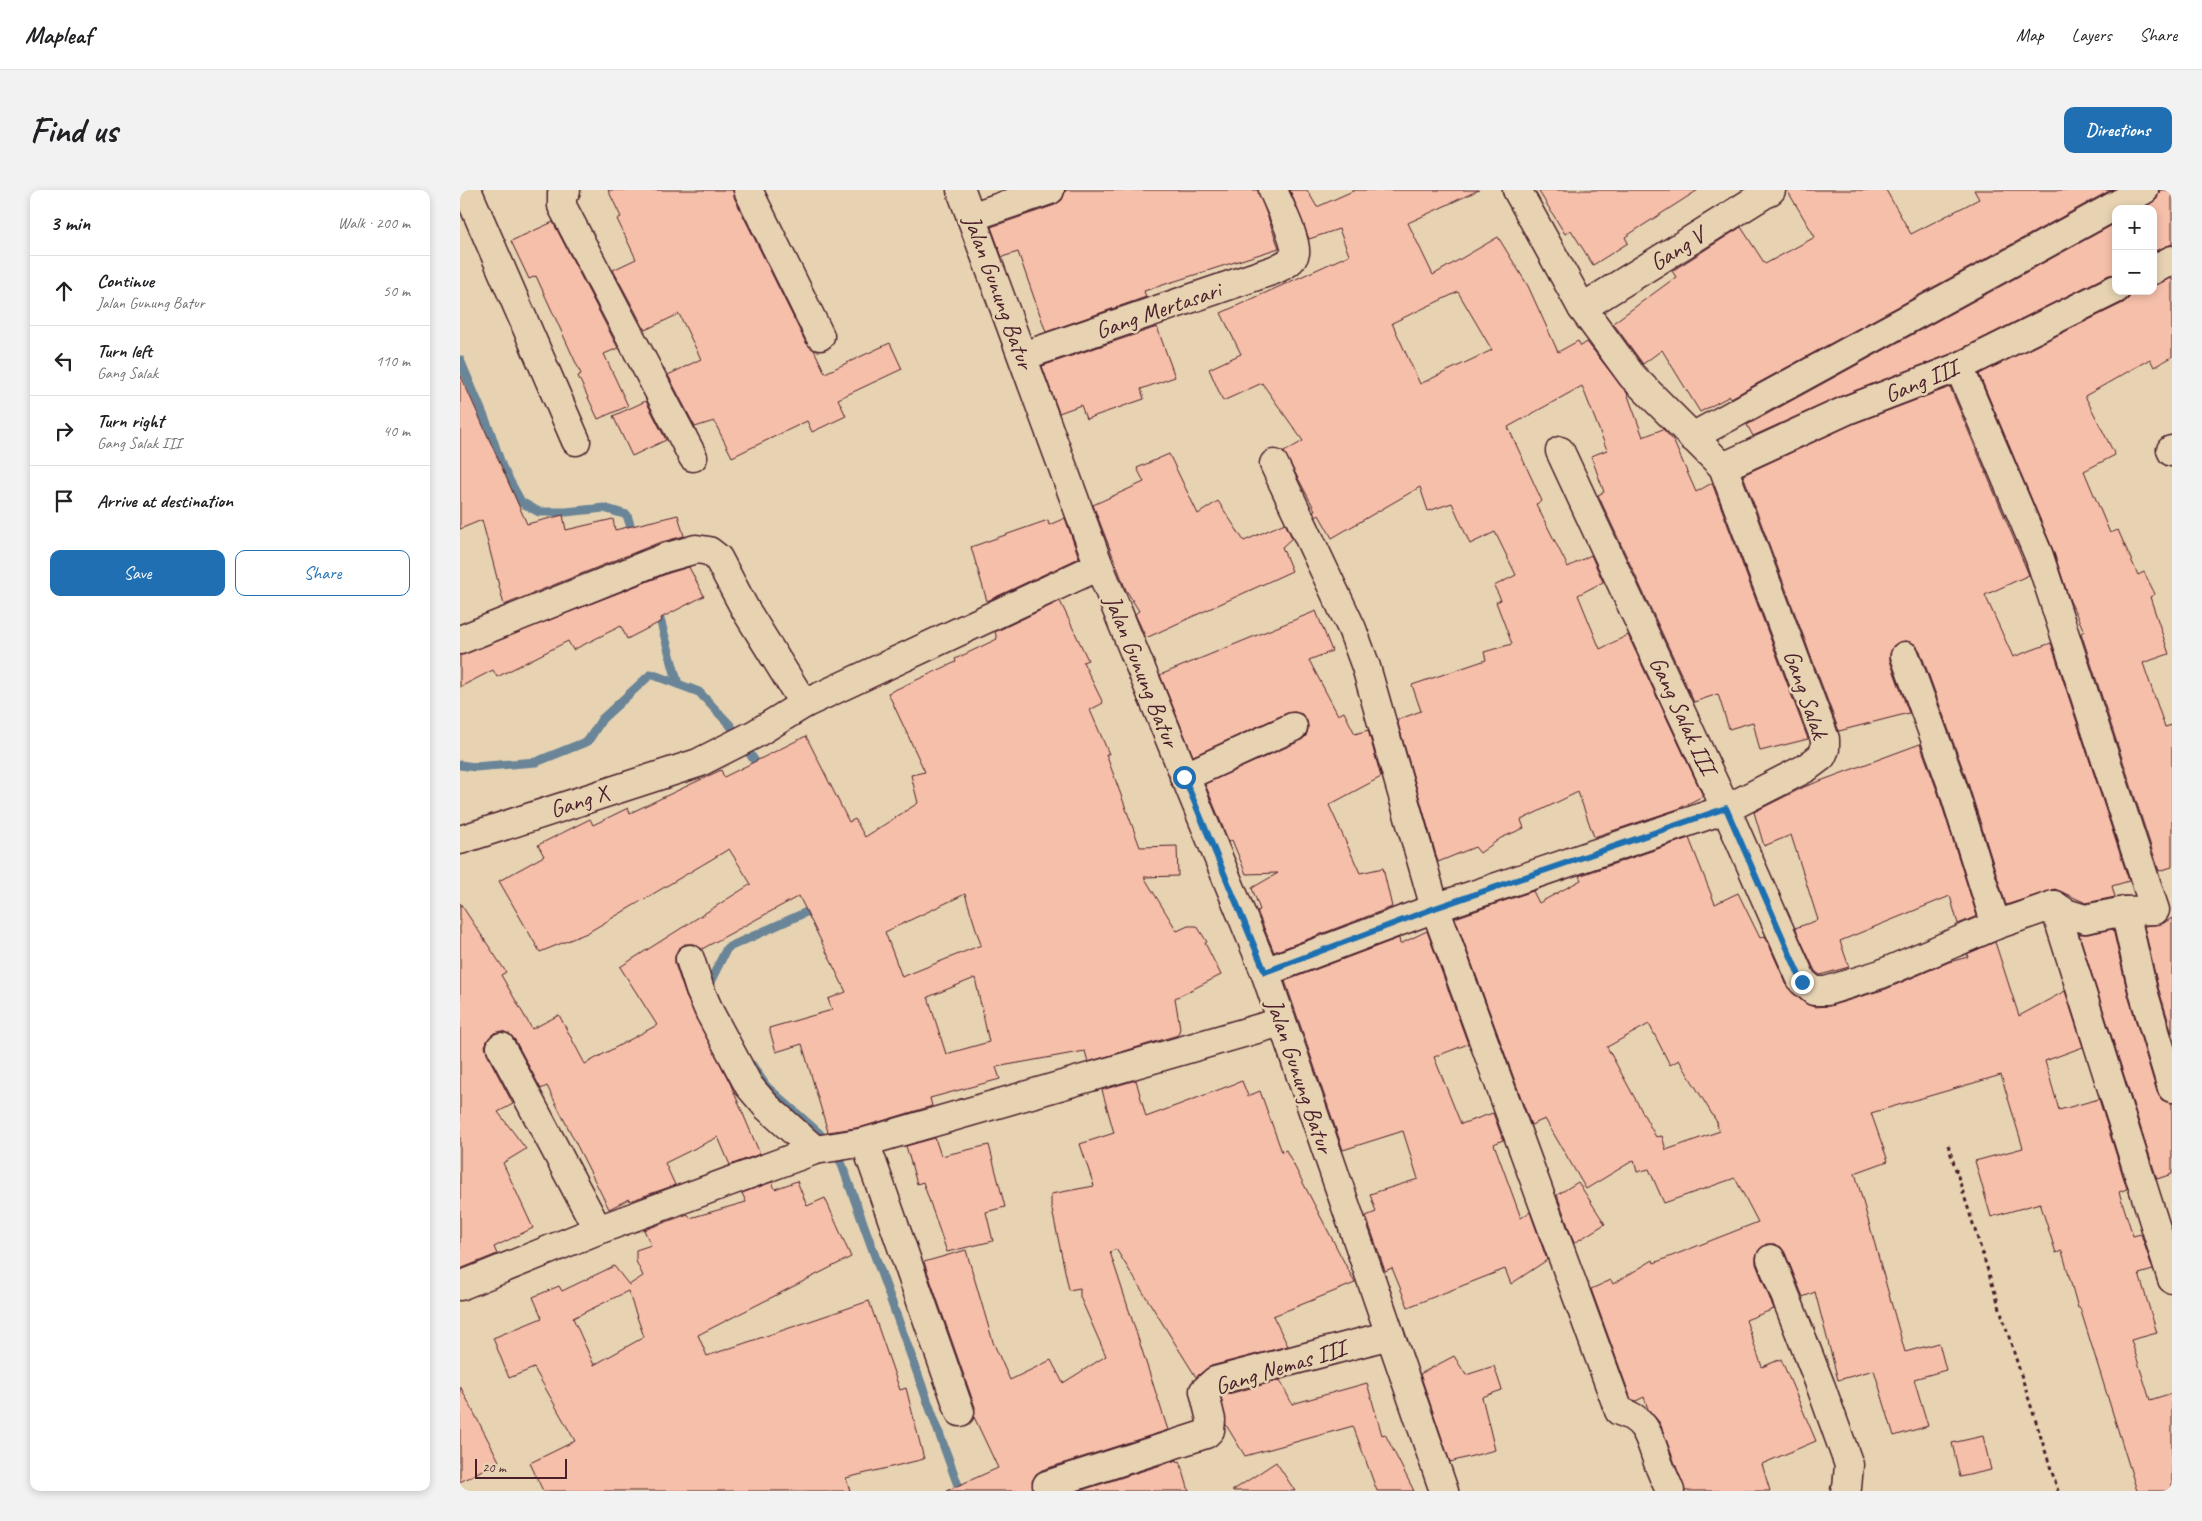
<!DOCTYPE html>
<html lang="en">
<head>
<meta charset="utf-8">
<style>
  body { margin:0; font-family:Caveat,sans-serif; background:#f2f2f2; color:#202124 }
  .controls { position:absolute; right:15px; top:15px; display:grid; overflow:hidden; border-radius:10px; box-shadow:0 2px 8px #0003 }
  .controls button { width:45px; height:45px; display:grid; place-items:center; padding:0; border:0; border-bottom:1px solid #e0e0e0; background:#fff; color:#202124; font:25px sans-serif }
  .scale { position:absolute; left:15px; bottom:12px; width:92px; box-sizing:border-box; padding-left:5px; border:2px solid #4a1f2b; border-top:0; font-size:14px; line-height:18px; white-space:nowrap; color:#4a1f2b; -webkit-text-stroke:4px #e7d3b2; paint-order:stroke }
  .stop { position:absolute; width:15px; height:15px; margin:-11px; border:4px solid #1f6fb2; border-radius:50%; background:#fff }
  .stop.end { background:#1f6fb2; border-color:#fff; box-shadow:0 1px 5px #0008 }
  .list { margin:0; padding:0; list-style:none }
  h2 { display:flex; justify-content:space-between; align-items:center; height:65px; margin:0; padding:0 20px; font-size:21px }
  h2 small { font-size:16px; font-weight:400; color:#757577 }
  .list li { display:grid; grid-template-columns:32px 1fr auto; gap:15px; align-items:center; box-sizing:border-box; height:70px; padding:0 20px; border-top:1px solid #e0e0e0 }
  .list b { display:block; font-size:19px; white-space:nowrap }
  .list p { margin:0; font-size:16px; white-space:nowrap; color:#757577 }
  .list em { font-size:16px; font-style:normal; color:#757577 }
  .actions { display:flex; gap:10px; padding:15px 20px }
  .actions a { flex:1; padding:11px 0; border:1px solid #1f6fb2; border-radius:10px; text-align:center; font-size:18px; color:#1f6fb2 }
  .actions .main { background:#1f6fb2; color:#fff }
  .icon { flex:none; width:28px; height:28px; fill:none; stroke:currentColor; stroke-width:2; stroke-linecap:round; stroke-linejoin:round }
  .map { position:relative; flex:none; width:1712px; height:1301px; overflow:hidden; border-radius:10px }
  header { display:flex; align-items:center; gap:30px; box-sizing:border-box; height:70px; padding:0 25px; background:#fff; border-bottom:1px solid #e0e0e0 }
  header strong { font-size:24px }
  nav { display:flex; gap:28px; margin-inline-start:auto; font-size:18px }
  .intro { display:flex; align-items:center; justify-content:space-between; box-sizing:border-box; height:120px; padding:0 30px }
  h1 { margin:0; font-size:35px }
  .button { padding:12px 22px; border-radius:10px; background:#1f6fb2; color:#fff; font-size:18px; font-weight:700 }
  main { display:flex; gap:30px; padding:0 30px }
  aside { flex:1; background:#fff; border-radius:10px; box-shadow:0 2px 8px #0003 }
  .map>svg:first-child { display:block }
  .lines { fill:none; stroke-linecap:round; stroke-linejoin:round }
  .stream { stroke:#6a8597; stroke-width:9 }
  .building { fill:#f6bfa9; stroke:#4a1f2b; fill-rule:evenodd }
  .minor-casing { stroke:#4a1f2b; stroke-width:31 }
  .path { stroke:#4a1f2b; stroke-width:3; stroke-dasharray:4 4; stroke-linecap:butt }
  .minor { stroke:#e7d3b2; stroke-width:28 }
  .route { stroke:#1f6fb2; stroke-width:6 }
  .labels { text-anchor:middle; stroke-width:5; stroke-linejoin:round; paint-order:stroke }
  .street-label { font-size:24px; fill:#4a1f2b; stroke:#e7d3b2 }
</style>
</head>
<body>
<header>
<strong>Mapleaf</strong>
<nav><a>Map</a><a>Layers</a><a>Share</a></nav>
</header>
<div class="intro"><h1>Find us</h1><a class="button">Directions</a></div>
<main>
<aside>
<h2>3 min<small>Walk · 200 m</small></h2>
<ul class="list">
<li><svg class="icon" aria-label="ahead" viewBox="0 0 24 24"><path d="M12 20V5M6 11l6-6 6 6"/></svg><div><b>Continue</b><p>Jalan Gunung Batur</p></div><em>50 m</em></li>
<li><svg class="icon" aria-label="left" viewBox="0 0 24 24"><path d="M17 20v-9H6M10 6l-5 5 5 5"/></svg><div><b>Turn left</b><p>Gang Salak</p></div><em>110 m</em></li>
<li><svg class="icon" aria-label="right" viewBox="0 0 24 24"><path d="M7 20v-9h11M14 6l5 5-5 5"/></svg><div><b>Turn right</b><p>Gang Salak III</p></div><em>40 m</em></li>
<li><svg class="icon" aria-label="arrive" viewBox="0 0 24 24"><path d="M6 21V4h12l-3 4 3 4H6"/></svg><div><b>Arrive at destination</b></div></li>
</ul>
<div class="actions"><a class="main">Save</a><a>Share</a></div>
</aside>
<div class="map">
<svg width="1712" height="1301" viewBox="0 0 1712 1301">
  <rect width="100%" height="100%" fill="#e7d3b2"/>
  <filter id="ink" filterUnits="userSpaceOnUse"><feTurbulence type="fractalNoise" baseFrequency=".02" numOctaves="2"/><feDisplacementMap in="SourceGraphic" scale="10" xChannelSelector="R" yChannelSelector="G"/><feConvolveMatrix kernelMatrix="1 2 1 2 8 2 1 2 1" color-interpolation-filters="sRGB"/></filter>
  <g filter="url(#ink)">
    <g class="lines">
      <g class="stream">
        <polyline points="0,170 30,241 42,277 61,312 79,322 106,322 144,318 167,325 191,402"/>
        <polyline points="198,422 218,494"/>
        <polyline points="0,575 15,577 76,572 128,551 142,529 191,484 239,502 270,535 301,580"/>
        <polyline points="249,799 248,796 267,758 353,719 354,715"/>
        <polyline points="292,875 306,896 359,943 381,972 500,1301"/>
      </g>
    </g>
    <g class="building">
      <polygon points="148,0 273,0 274,7 346,153 354,160 365,183 430,153 442,179 378,209 386,226 352,242 347,231 272,267 254,231 235,237 208,185 241,169 219,124 185,140 153,80 176,69 157,29 161,27"/>
      <polygon points="606,0 798,0 819,58 684,101 686,107 586,142 558,62 542,67 531,37 595,15 602,10"/>
      <path d="M 830,0 L 847,0 L 857,17 L 895,0 L 1019,0 L 948,33 L 973,85 L 1038,47 L 1068,96 L 1098,162 L 1118,151 L 1121,156 L 1127,152 L 1167,203 L 1183,247 L 1203,239 L 1213,250 L 1236,302 L 1252,293 L 1348,549 L 1300,561 L 1293,532 L 1269,539 L 1258,504 L 1234,512 L 1138,305 L 1144,302 L 1131,266 L 1147,260 L 1122,196 L 1048,237 L 1082,311 L 1076,314 L 1108,377 L 1131,365 L 1143,392 L 1118,405 L 1140,459 L 1168,445 L 1243,606 L 1218,619 L 1134,647 L 1118,602 L 1061,630 L 1064,638 L 1041,648 L 1020,663 L 1015,657 L 978,672 L 937,530 L 961,521 L 952,495 L 1026,470 L 1024,462 L 1052,454 L 1036,412 L 1041,410 L 1034,396 L 1056,385 L 1035,342 L 1010,354 L 992,313 L 968,321 L 960,297 L 872,348 L 859,325 L 856,327 L 853,321 L 855,320 L 824,262 L 843,251 L 802,193 L 763,211 L 749,179 L 781,164 L 761,123 L 889,65 L 879,39 L 849,49 ZM 998,102 L 1032,160 L 960,194 L 932,133 Z"/>
      <polygon points="1078,0 1238,0 1165,47 1168,53 1133,75 1111,40 1105,44"/>
      <polygon points="1327,0 1426,0 1451,44 1519,9 1514,0 1651,0 1271,208 1270,206 1240,222 1202,160 1183,174 1153,133 1216,87 1212,81 1281,37 1305,74 1355,47"/>
      <polygon points="1700,0 1712,0 1712,54 1693,62 1693,19 1682,19 1697,9"/>
      <polygon points="93,32 158,158 144,164 168,216 138,229 118,186 121,184 76,86 69,89 51,51"/>
      <polygon points="1656,33 1656,84 1649,85 1493,163 1381,206 1293,246 1287,235"/>
      <polygon points="1712,88 1712,167 1694,177 1690,169 1625,206 1655,265 1624,281 1650,343 1658,340 1678,385 1684,382 1695,404 1690,407 1709,464 1683,473 1705,537 1712,535 1712,677 1699,681 1621,443 1624,441 1610,411 1593,360 1519,184 1663,113 1669,108 1671,101 1693,101 1693,95"/>
      <polygon points="697,137 715,187 681,199 684,209 626,229 621,215 599,223 582,176"/>
      <polygon points="0,184 67,334 103,325 106,340 153,329 155,340 218,325 224,346 198,353 44,415 22,330 0,339"/>
      <polygon points="1490,197 1569,385 1525,405 1553,467 1591,453 1669,691 1652,696 1655,707 1626,713 1595,699 1546,715 1508,593 1460,461 1455,454 1447,451 1439,452 1433,456 1430,464 1430,471 1449,523 1379,541 1283,285 1393,234"/>
      <polygon points="186,211 206,250 172,266 153,226"/>
      <polygon points="709,264 738,324 758,311 784,351 825,333 832,348 822,357 832,381 686,448 675,424 679,421 666,400 633,315 684,292 677,278"/>
      <polygon points="605,328 619,368 527,411 511,357 588,330 589,335"/>
      <polygon points="229,377 244,406 201,428 202,431 167,449 161,436 113,460 108,451 37,487 33,480 0,497 0,465 209,383"/>
      <path d="M 600,411 L 628,470 L 623,472 L 643,513 L 630,520 L 649,564 L 646,564 L 680,657 L 717,656 L 718,686 L 684,687 L 717,741 L 728,736 L 737,736 L 747,752 L 745,753 L 761,785 L 715,808 L 720,838 L 718,845 L 628,872 L 625,861 L 536,877 L 540,889 L 470,908 L 472,916 L 402,937 L 368,942 L 342,854 L 316,862 L 309,838 L 372,820 L 368,809 L 386,802 L 339,706 L 242,759 L 234,754 L 225,754 L 218,759 L 215,766 L 215,774 L 226,806 L 270,893 L 300,964 L 270,975 L 258,947 L 205,973 L 215,995 L 170,1011 L 169,1009 L 149,1019 L 87,896 L 81,899 L 55,850 L 50,844 L 42,841 L 34,843 L 28,849 L 25,856 L 27,864 L 53,914 L 38,922 L 66,959 L 43,973 L 73,1038 L 34,1057 L 37,1064 L 0,1079 L 0,713 L 46,782 L 41,785 L 72,839 L 99,825 L 125,874 L 197,835 L 160,777 L 291,694 L 269,659 L 127,743 L 80,762 L 39,691 L 84,666 L 78,655 L 130,629 L 133,635 L 168,618 L 170,623 L 261,580 L 264,587 L 346,546 L 389,632 L 395,629 L 405,647 L 458,613 L 451,585 L 465,582 L 428,503 L 496,472 L 495,469 L 537,449 L 535,442 ZM 505,704 L 521,755 L 442,787 L 425,742 ZM 515,788 L 529,852 L 486,864 L 468,807 Z"/>
      <polygon points="856,421 872,461 849,470 878,525 884,522 895,544 908,540 921,587 869,615 900,683 923,678 932,717 814,762 797,721 800,720 792,698 818,683 786,684 772,650 769,652 745,594 840,551 846,546 848,539 847,531 842,524 835,522 827,523 733,566 700,485"/>
      <polygon points="1460,554 1478,603 1517,726 1498,734 1490,706 1380,751 1389,777 1360,785 1355,781 1335,738 1358,730 1331,645 1304,656 1294,622 1344,597"/>
      <path d="M 1229,648 L 1255,714 L 1278,703 L 1300,748 L 1305,746 L 1328,798 L 1345,813 L 1354,817 L 1370,816 L 1426,799 L 1489,772 L 1508,767 L 1507,764 L 1535,752 L 1559,826 L 1605,801 L 1623,857 L 1585,871 L 1599,920 L 1639,909 L 1667,999 L 1659,1002 L 1673,1046 L 1681,1044 L 1693,1080 L 1679,1084 L 1697,1143 L 1671,1150 L 1690,1210 L 1712,1203 L 1712,1301 L 1677,1301 L 1620,1118 L 1618,1118 L 1602,1061 L 1596,1063 L 1580,1013 L 1531,1027 L 1515,971 L 1563,958 L 1541,885 L 1411,923 L 1428,971 L 1395,983 L 1445,1162 L 1479,1153 L 1486,1180 L 1454,1189 L 1468,1236 L 1434,1246 L 1414,1180 L 1378,1190 L 1355,1102 L 1343,1107 L 1325,1063 L 1321,1057 L 1314,1054 L 1306,1054 L 1299,1060 L 1296,1067 L 1296,1074 L 1314,1119 L 1286,1130 L 1302,1177 L 1321,1169 L 1356,1251 L 1302,1274 L 1310,1301 L 1225,1301 L 1200,1233 L 1188,1219 L 1184,1207 L 1176,1211 L 1171,1209 L 1131,1099 L 1151,1090 L 1153,1094 L 1193,1070 L 1194,1073 L 1298,1032 L 1275,988 L 1204,1013 L 1189,979 L 1177,982 L 1174,970 L 1126,999 L 1085,929 L 1071,935 L 995,728 L 1073,701 L 1079,713 L 1121,690 L 1119,686 ZM 1189,834 L 1210,875 L 1219,870 L 1258,934 L 1256,935 L 1260,941 L 1206,960 L 1202,946 L 1196,947 L 1147,857 Z"/>
      <polygon points="1712,728 1712,843 1698,797 1684,736 1702,734"/>
      <polygon points="1653,739 1668,805 1697,902 1702,910 1712,913 1712,984 1697,989 1619,744 1628,744"/>
      <polygon points="967,741 1008,854 974,867 1001,934 1033,923 1043,950 1034,954 1061,1028 1070,1022 1087,1070 1051,1094 1045,1079 948,1117 932,1078 925,1081 906,1026 916,1022 910,1004 958,989 943,941 883,960 825,791 939,748 940,754"/>
      <polygon points="676,890 686,927 782,891 788,906 800,901 822,962 826,960 895,1093 813,1126 828,1156 751,1176 736,1187 656,1059 650,1062 708,1240 582,1280 576,1284 572,1291 573,1301 486,1301 538,1278 514,1227 515,1217 464,1072 506,1060 533,1152 550,1190 591,1170 603,1193 646,1166 620,1107 620,1098 609,1100 591,1015 591,1004 634,996 620,954 654,943 642,900"/>
      <polygon points="475,948 481,966 529,955 545,1017 526,1022 533,1051 487,1062 463,992 457,994 446,956"/>
      <path d="M 337,991 L 347,1016 L 365,1008 L 391,1067 L 238,1145 L 247,1166 L 409,1111 L 440,1200 L 446,1198 L 464,1269 L 386,1288 L 390,1301 L 83,1301 L 70,1273 L 115,1251 L 74,1178 L 49,1188 L 33,1148 L 82,1128 L 73,1107 L 99,1096 L 102,1101 L 154,1076 L 169,1095 L 183,1086 L 176,1071 L 176,1060 L 191,1055 L 184,1040 L 228,1024 L 230,1028 L 286,1012 L 282,1003 L 312,992 L 315,999 ZM 168,1101 L 184,1147 L 134,1175 L 113,1128 Z"/>
      <polygon points="1118,992 1145,1034 1114,1053 1097,1005"/>
      <polygon points="994,1166 1006,1185 1034,1176 1042,1200 1022,1207 1035,1260 990,1272 960,1184"/>
      <polygon points="820,1190 832,1214 907,1193 922,1245 925,1244 954,1301 917,1301 893,1236 785,1266 766,1235 761,1206"/>
      <polygon points="0,1196 39,1271 0,1292"/>
      <polygon points="1523,1246 1531,1280 1500,1287 1492,1253"/>
      <polygon points="717,1270 718,1272 720,1271 729,1301 619,1301"/>
      <polygon points="816,1272 835,1301 772,1301"/>
    </g>
    <g class="lines">
      <defs>
        <g id="minor">
          <polyline points="7,0 116,251"/>
          <polyline points="106,0 102,4 102,16 233,267"/>
          <polyline points="288,0 360,146"/>
          <polyline points="501,0 639,376 805,782 984,1301"/>
          <polyline points="511,27 590,0"/>
          <polyline points="1693,80 1712,70"/>
          <polyline points="1122,118 1311,0"/>
          <path d="M 563,166 L 814,80 C 822,76 833,72 835,63 C 837,50 818,13 813,0"/>
          <polyline points="1499,177 1579,366 1695,720 1665,721 1625,729 1606,723 1594,715"/>
          <polyline points="1232,247 1684,0"/>
          <polyline points="1711,260 1712,262"/>
          <polyline points="1100,261 1266,619 1342,791 1354,801 1366,801 1421,784 1536,735 1594,715"/>
          <path d="M 814,274 L 892,439 L 906,477 L 975,718 L 1159,1221 C 1189,1230 1189,1249 1199,1275 C 1202,1284 1207,1293 1210,1301"/>
          <polyline points="1263,277 1387,220 1499,177 1656,99"/>
          <polyline points="0,450 204,368 236,359 249,361 258,368 285,419 344,514"/>
          <polyline points="1445,466 1493,598 1536,735"/>
          <polyline points="724,587 833,537"/>
          <polyline points="0,650 238,573 295,544 344,514 639,376"/>
          <polyline points="1594,715 1712,1089"/>
          <polyline points="1665,721 1683,801 1712,898"/>
          <polyline points="230,769 240,800 250,823 289,896 307,917 355,960"/>
          <polyline points="805,782 975,718 1266,619 1346,578 1362,566 1365,559 1365,549 1263,277 1172,186 1122,118 1057,0"/>
          <polyline points="41,857 138,1040"/>
          <polyline points="405,952 500,1222"/>
          <polyline points="1311,1069 1361,1197 1389,1275 1387,1298 1385,1301"/>
          <polyline points="0,1096 138,1040 355,960 405,952 821,832"/>
          <polyline points="587,1295 746,1244 750,1240 751,1230 744,1201 755,1191 930,1145"/>
        </g>
      </defs>
      <use href="#minor" class="minor-casing"/>
      <polyline class="path" points="1488,955 1598,1301"/>
      <use href="#minor" class="minor"/>
    </g>
  </g>
  <g class="lines" filter="url(#ink)">
    <polyline class="route" points="724,587 805,782 975,718 1266,618 1342,792"/>
  </g>
  <g class="labels">
    <g class="street-label">
      <text transform="translate(1217 59) rotate(-32)" y="8">Gang V</text>
      <text transform="translate(539 102) rotate(70)" y="8">Jalan Gunung Batur</text>
      <text transform="translate(698 120) rotate(-19)" y="8">Gang Mertasari</text>
      <text transform="translate(1461 191) rotate(-22)" y="8">Gang III</text>
      <text transform="translate(682 481) rotate(68)" y="8">Jalan Gunung Batur</text>
      <text transform="translate(1346 504) rotate(71)" y="8">Gang Salak</text>
      <text transform="translate(1223 525) rotate(65)" y="8">Gang Salak III</text>
      <text transform="translate(119 611) rotate(-18)" y="8">Gang X</text>
      <text transform="translate(840 886) rotate(71)" y="8">Jalan Gunung Batur</text>
      <text transform="translate(820 1177) rotate(-17)" y="8">Gang Nemas III</text>
    </g>
  </g>
</svg>
<div class="controls">
<button>+</button>
<button>−</button>
</div>
<div class="scale">20 m</div>
<div class="stop" style="left:724px;top:587px"></div>
<div class="stop end" style="left:1342px;top:792px"></div>
</div>
</main>
</body>
</html>
